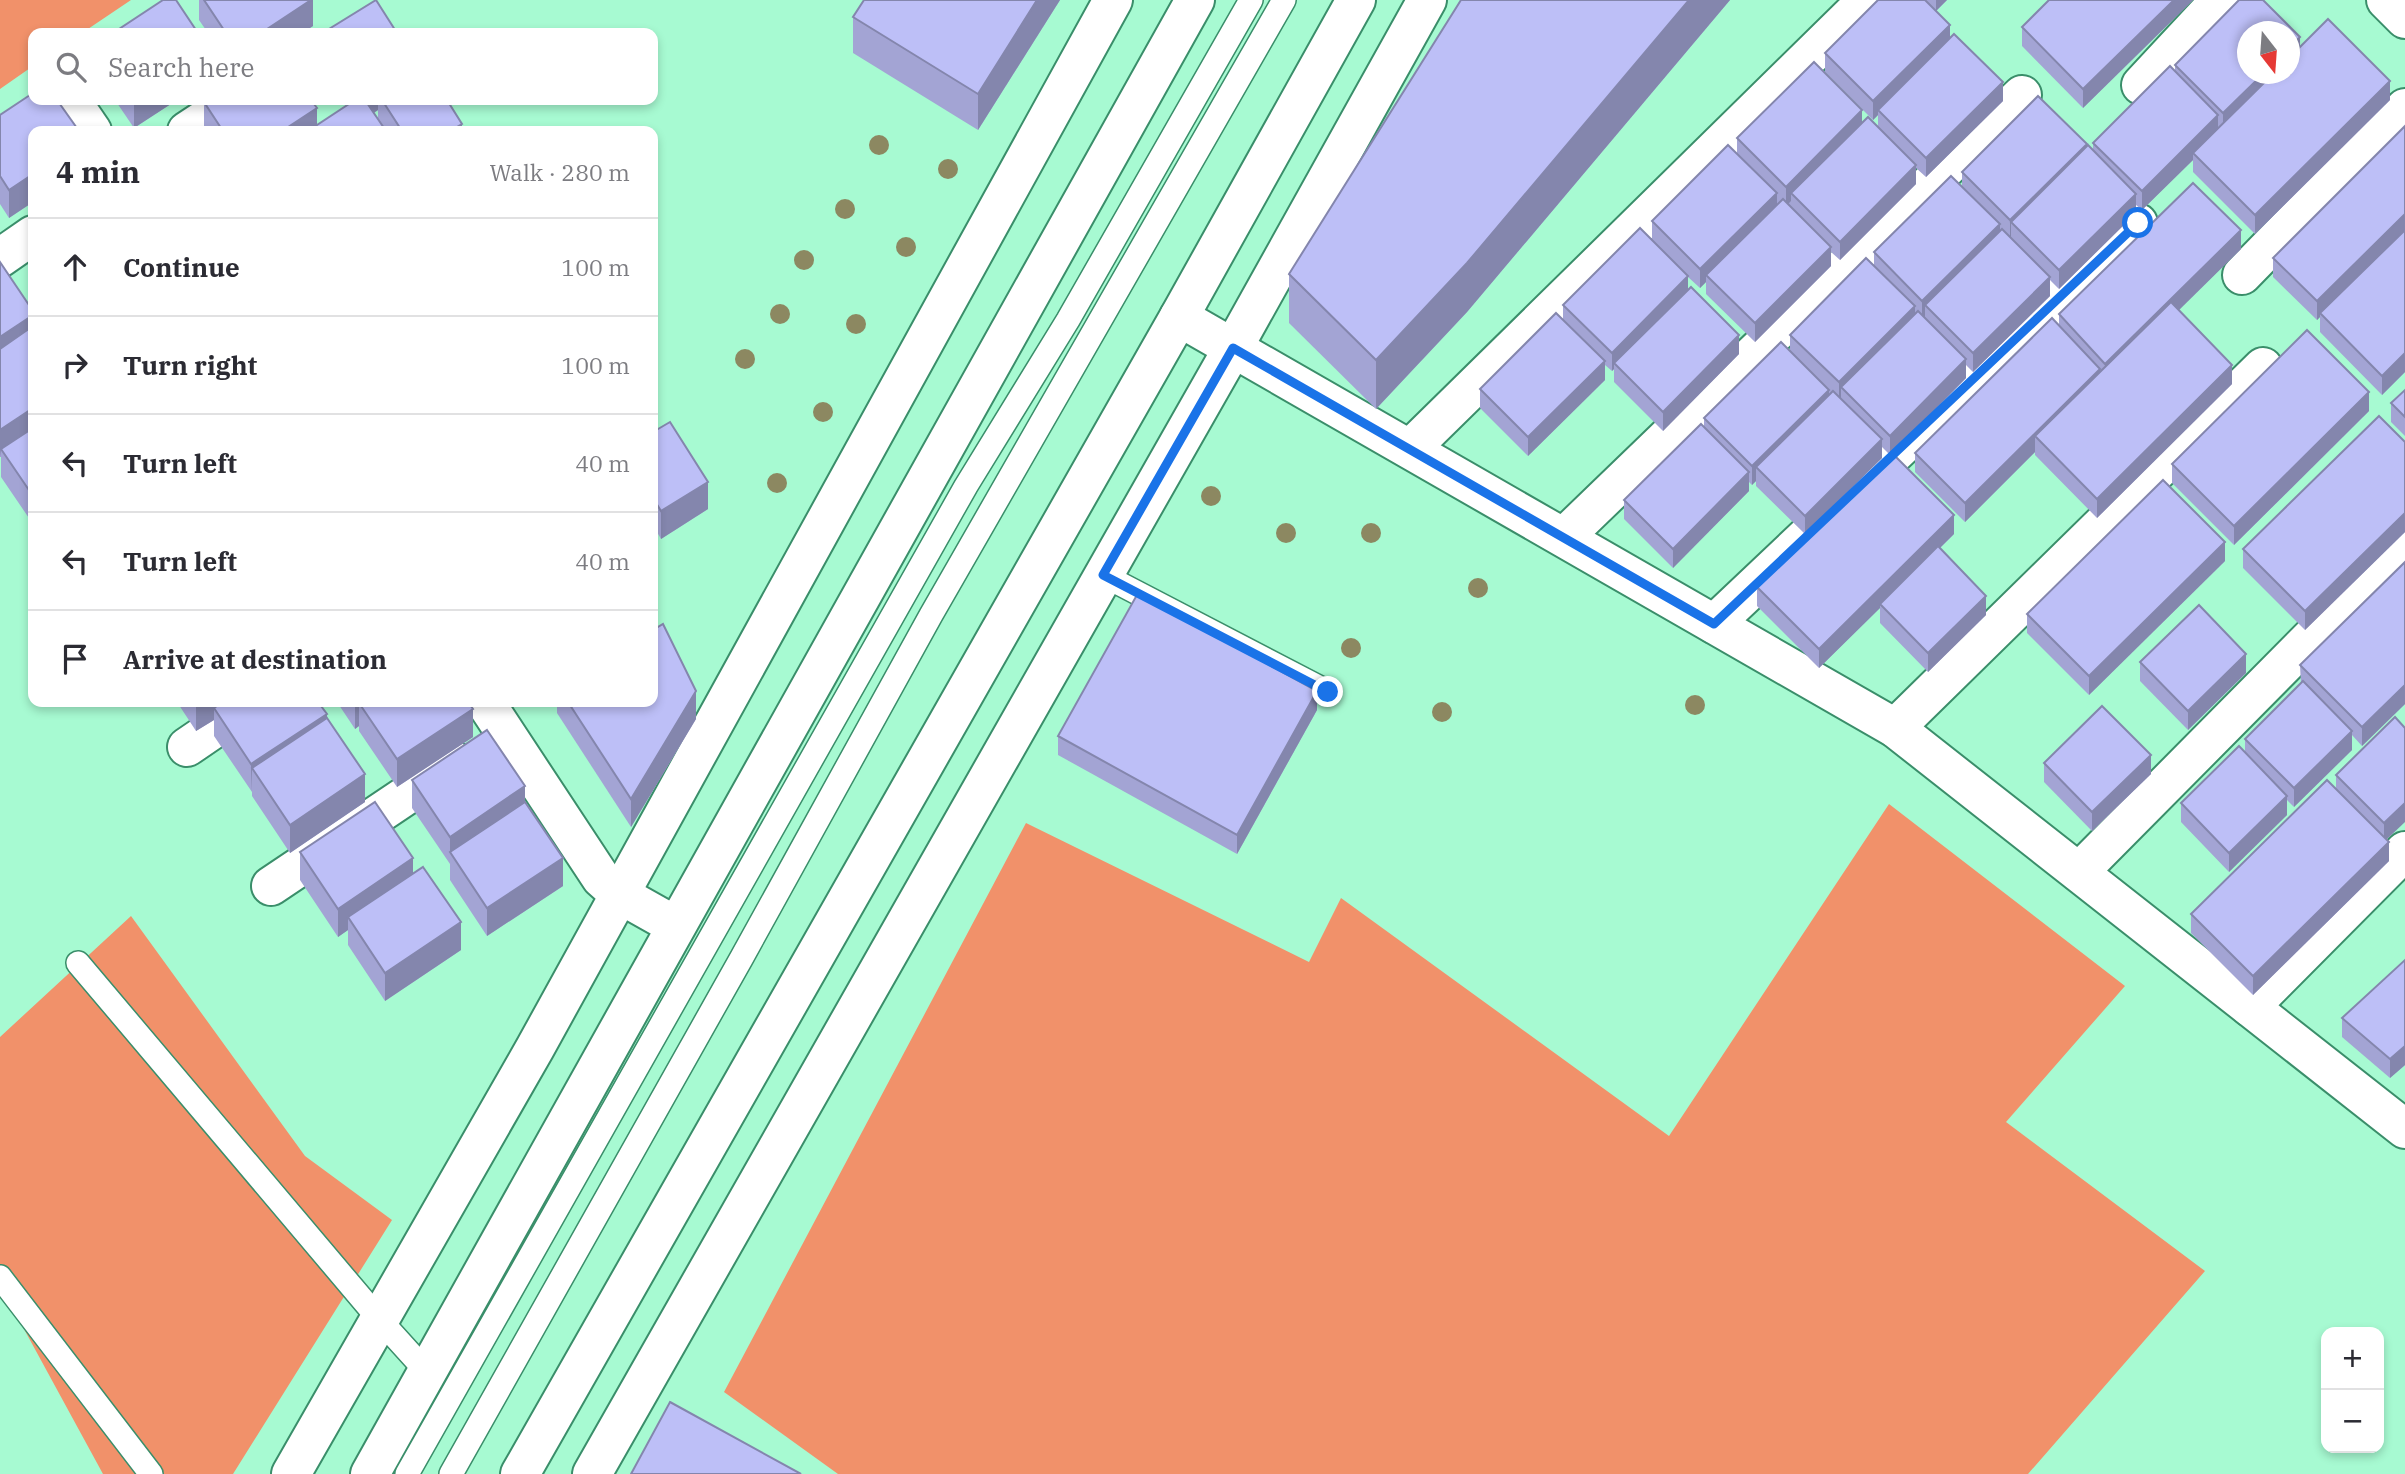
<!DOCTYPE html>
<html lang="en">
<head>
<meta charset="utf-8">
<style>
  body { margin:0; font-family:"IBM Plex Serif",serif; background:#f7f7f7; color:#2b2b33 }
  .controls { position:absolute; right:21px; bottom:21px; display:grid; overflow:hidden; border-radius:14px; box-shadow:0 4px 10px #0003 }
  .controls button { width:63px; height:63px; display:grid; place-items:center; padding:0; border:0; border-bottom:2px solid #e1e1e2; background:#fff; color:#2b2b33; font:35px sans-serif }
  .compass { position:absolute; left:2237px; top:21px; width:63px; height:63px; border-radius:50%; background:#fff; box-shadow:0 4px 10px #0003; rotate:163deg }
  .stop { position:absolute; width:21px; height:21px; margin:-16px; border:5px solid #1a73e8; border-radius:50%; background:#fff }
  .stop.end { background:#1a73e8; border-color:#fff; box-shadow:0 2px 7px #0008 }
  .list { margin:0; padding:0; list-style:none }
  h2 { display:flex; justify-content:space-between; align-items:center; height:91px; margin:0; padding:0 28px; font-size:30px }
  h2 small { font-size:23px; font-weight:400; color:#7c7c81 }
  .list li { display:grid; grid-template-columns:46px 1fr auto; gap:21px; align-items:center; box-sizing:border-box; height:98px; padding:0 28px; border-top:2px solid #e1e1e2 }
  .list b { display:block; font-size:26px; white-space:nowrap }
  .list em { font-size:23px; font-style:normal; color:#7c7c81 }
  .icon { flex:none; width:38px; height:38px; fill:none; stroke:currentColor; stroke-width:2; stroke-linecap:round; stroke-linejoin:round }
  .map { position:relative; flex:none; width:2405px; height:1474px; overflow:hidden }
  .search { position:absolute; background:#fff; box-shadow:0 4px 10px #0003; left:28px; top:28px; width:630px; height:77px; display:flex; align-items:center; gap:18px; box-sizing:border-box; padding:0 24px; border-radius:14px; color:#7c7c81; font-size:26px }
  .panel { position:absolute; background:#fff; box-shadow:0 4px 10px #0003; left:28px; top:126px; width:630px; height:581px; border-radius:14px }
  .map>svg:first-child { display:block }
  .forest { fill:#f1916a }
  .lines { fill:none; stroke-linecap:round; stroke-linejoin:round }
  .lane-casing { stroke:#3a8e6a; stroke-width:26 }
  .street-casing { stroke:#3a8e6a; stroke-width:42 }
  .secondary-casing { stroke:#3a8e6a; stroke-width:42 }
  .primary-casing { stroke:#3a8e6a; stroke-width:42 }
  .lane { stroke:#fff; stroke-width:23 }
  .street { stroke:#fff; stroke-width:38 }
  .secondary { stroke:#fff; stroke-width:38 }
  .primary { stroke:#fff; stroke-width:38 }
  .tree { fill:#8c8861 }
  .wall { fill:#a3a4d4; fill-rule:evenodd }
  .shaded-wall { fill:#8486ad }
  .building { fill:#bdbff7; stroke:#8486ad; stroke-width:2 }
  .route { stroke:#1a73e8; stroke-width:9 }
</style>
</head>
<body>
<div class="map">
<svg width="2405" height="1474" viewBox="0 0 2405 1474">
  <rect width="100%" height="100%" fill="#a7fad2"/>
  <g class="forest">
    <polygon points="0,0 131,0 82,33 33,33 33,66 0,89"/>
    <polygon points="1889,804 2125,986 2006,1122 2205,1271 2028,1474 838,1474 724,1392 1026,823 1309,962 1341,898 1669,1136"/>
    <polygon points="131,916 305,1156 392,1220 233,1474 103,1474 0,1285 0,1037"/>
  </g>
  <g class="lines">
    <defs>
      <g id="lane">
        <polyline points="1103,575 1328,692"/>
        <polyline points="78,963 379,1319 427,1372"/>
        <polyline points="0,1277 151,1474"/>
        <polyline points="407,1474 966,486 1068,320 1251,0"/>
        <polyline points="451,1474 741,959 931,615 1284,0"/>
      </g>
      <g id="street">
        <polyline points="2141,85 2220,0"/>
        <polyline points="79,112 92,131"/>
        <polyline points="187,131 234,100"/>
        <polyline points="0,258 33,235"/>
        <polyline points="2242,275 2405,108"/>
        <polyline points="1179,317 1895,728 2405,1129"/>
        <polyline points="1410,449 1867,0"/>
        <polyline points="1564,537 2022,95"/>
        <polyline points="1714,624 2138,223"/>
        <polyline points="485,702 601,878 619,894 676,926"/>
        <polyline points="1895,728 2263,367"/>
        <polyline points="187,747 253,702"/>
        <polyline points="2079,872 2405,543"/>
        <polyline points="271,886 456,762"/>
        <polyline points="2250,1007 2405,851"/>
      </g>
      <g id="secondary">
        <polyline points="2386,0 2405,19"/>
        <polyline points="291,1474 535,1048 1113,0"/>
        <polyline points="592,1474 1233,348 1427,0"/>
      </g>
      <g id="primary">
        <polyline points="370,1474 1195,0"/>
        <polyline points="520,1474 1179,317 1356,0"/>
      </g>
    </defs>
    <use href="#lane" class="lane-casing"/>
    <use href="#street" class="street-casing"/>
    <use href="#secondary" class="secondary-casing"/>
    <use href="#primary" class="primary-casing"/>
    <use href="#lane" class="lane"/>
    <use href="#street" class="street"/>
    <use href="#secondary" class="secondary"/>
    <use href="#primary" class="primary"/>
  </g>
  <g class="tree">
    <circle cx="879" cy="145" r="10"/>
    <circle cx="948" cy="169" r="10"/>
    <circle cx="845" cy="209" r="10"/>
    <circle cx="906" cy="247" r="10"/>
    <circle cx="804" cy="260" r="10"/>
    <circle cx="780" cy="314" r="10"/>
    <circle cx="856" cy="324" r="10"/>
    <circle cx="745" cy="359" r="10"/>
    <circle cx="823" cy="412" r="10"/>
    <circle cx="777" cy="483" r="10"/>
    <circle cx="1211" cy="496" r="10"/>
    <circle cx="1286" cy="533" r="10"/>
    <circle cx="1371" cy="533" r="10"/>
    <circle cx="1478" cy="588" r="10"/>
    <circle cx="1351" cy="648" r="10"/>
    <circle cx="1695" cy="705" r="10"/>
    <circle cx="1442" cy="712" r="10"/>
  </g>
  <g class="wall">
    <polygon points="199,0 313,0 313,26 302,33 208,33 199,20"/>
    <polygon points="1060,0 978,130 853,53 853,17"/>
    <polygon points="1461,0 1730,0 1467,312 1376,409 1289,323 1289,274"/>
    <polygon points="1878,0 1947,0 1936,11 1950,38 2003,101 1926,177 1916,168 1916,184 1840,260 1831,252 1831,266 1755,342 1706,294 1706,282 1700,288 1688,277 1688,290 1739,354 1663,431 1614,382 1614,369 1612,371 1605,365 1605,380 1528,456 1480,408 1480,389 1563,319 1563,305 1652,240 1652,221 1737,154 1737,138 1862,122 1878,126 1878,115 1873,120 1825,72 1825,53"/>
    <polygon points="2193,0 2083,108 2022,46 2022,27"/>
    <polygon points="2300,48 2390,100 2255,234 2193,172 2193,160 2142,210 2136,205 2136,213 2059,289 2050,280 2050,296 1973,372 1966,365 1966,378 1890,455 1882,447 1882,458 1805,534 1756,486 1756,481 1752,485 1749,482 1749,491 1673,568 1624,519 1624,500 1704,426 1704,418 1790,351 1790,335 1874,265 1874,252 1962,186 1962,172 2087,147 2093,150 2093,143 2175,71 2175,65"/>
    <polygon points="115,100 177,100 134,128"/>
    <path d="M 355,100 L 447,100 L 462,131 L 205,131 L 204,130 L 204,102 L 317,125 ZM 378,110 L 378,119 L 374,113 Z"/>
    <polygon points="0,115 33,131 33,202 9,218 0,204"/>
    <polygon points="2405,126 2405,372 2382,395 2320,332 2320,317 2317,320 2273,277 2273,258"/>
    <polygon points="2241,249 2178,310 2232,384 2097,518 2035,455 2035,452 1965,522 1915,472 1915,453 2059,325 2059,314"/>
    <polygon points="0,262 33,311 33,524 1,477 1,457 0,457"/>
    <polygon points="2405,390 2405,436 2391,422 2391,403"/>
    <polygon points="2369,411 2234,545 2172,483 2172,464"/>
    <polygon points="653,432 708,509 661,539 653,525"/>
    <polygon points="2405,442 2405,532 2305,630 2243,568 2243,549"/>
    <polygon points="1954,534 1940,548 1986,615 1928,672 1880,623 1880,608 1819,668 1757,606 1757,587"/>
    <polygon points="2225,561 2089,695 2027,633 2027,614"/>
    <polygon points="2405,562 2405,704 2362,746 2352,735 2352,750 2294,807 2287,800 2287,815 2229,872 2181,822 2181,803 2245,752 2245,739 2301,684 2300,665"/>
    <polygon points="2140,662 2246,673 2188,730 2140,681"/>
    <polygon points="177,702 318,702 365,802 290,853 252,796 252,792 214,736 214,720 196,731"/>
    <polygon points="337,702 468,702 473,737 397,787 359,731 359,726 355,729"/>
    <polygon points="557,702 653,702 696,719 631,827 557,713"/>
    <polygon points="1317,710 1237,854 1058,755 1058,736"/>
    <polygon points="2395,717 2387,840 2389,861 2253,995 2191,933 2191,914 2336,789 2336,775"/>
    <polygon points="2044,763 2151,774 2092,831 2044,782"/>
    <polygon points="412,780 525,802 563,886 487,936 450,880 450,864 412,808"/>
    <polygon points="300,852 413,873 461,950 385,1001 348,945 348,930 338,937 300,880"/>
    <polygon points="2405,960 2405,1065 2390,1078 2342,1037 2342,1018"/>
  </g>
  <g class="shaded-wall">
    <polygon points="311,0 313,0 313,26 302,33 261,33"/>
    <polygon points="1037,0 1060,0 978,130 978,94"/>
    <polygon points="1689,0 1730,0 1467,312 1376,409 1376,360"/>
    <polygon points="1936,0 1947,0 1936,11"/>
    <polygon points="2174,0 2193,0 2083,108 2083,89"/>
    <polygon points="1950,25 1950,44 1878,110 1878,115 1873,120 1873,101"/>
    <polygon points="2300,37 2300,56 2290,66 2290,47"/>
    <polygon points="2263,74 2282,74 2223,132 2223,113"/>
    <polygon points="2390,81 2390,100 2255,234 2255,215"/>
    <polygon points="2003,82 2003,101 1926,177 1926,158"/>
    <polygon points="135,100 177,100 134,128 134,101"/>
    <polygon points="367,100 378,100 378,110 367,117"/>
    <polygon points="317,108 317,131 282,131"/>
    <polygon points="1862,110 1862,129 1791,193 1791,201 1786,206 1786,187"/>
    <polygon points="2218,115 2218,134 2193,153 2193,160 2142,210 2142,191"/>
    <polygon points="462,124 462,131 450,131"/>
    <polygon points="2087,144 2087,163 2011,222 2011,238 2010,239 2010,220"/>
    <polygon points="1916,165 1916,184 1840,260 1840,242"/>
    <polygon points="33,174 33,202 9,218 9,190"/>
    <polygon points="1777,193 1777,212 1706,275 1706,282 1700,288 1700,269"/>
    <polygon points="2136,194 2136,213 2059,289 2059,270"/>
    <polygon points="2405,214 2405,233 2320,313 2320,317 2317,320 2317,301"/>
    <polygon points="2000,224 2000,243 1925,305 1925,317 1922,320 1922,301"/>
    <polygon points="2241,230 2241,249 2105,383 2105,364"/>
    <polygon points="1831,247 1831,266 1755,342 1755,323"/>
    <polygon points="1688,276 1688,295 1614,363 1614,369 1612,371 1612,353"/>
    <polygon points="2050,277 2050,296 1973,372 1973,353"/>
    <polygon points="1915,306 1915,325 1841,387 1841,399 1839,401 1839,382"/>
    <polygon points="33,315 33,343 0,365 0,337"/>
    <polygon points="1739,335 1739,354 1663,431 1663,412"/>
    <polygon points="2405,353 2405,372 2382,395 2382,376"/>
    <polygon points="1966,359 1966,378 1890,455 1890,436"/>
    <polygon points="1605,361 1605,380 1528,456 1528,437"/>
    <polygon points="2232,365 2232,384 2097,518 2097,499"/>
    <polygon points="2100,369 2100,388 2035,436 2035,452 1965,522 1965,503"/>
    <polygon points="1829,390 1829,409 1756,467 1756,481 1752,485 1752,466"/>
    <polygon points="2369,392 2369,411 2234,545 2234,526"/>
    <polygon points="33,408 33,435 1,449 0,457 0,430"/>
    <polygon points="1882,439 1882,458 1805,534 1805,516"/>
    <polygon points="1749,472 1749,491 1673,568 1673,549"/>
    <polygon points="708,482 708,509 661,539 661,511"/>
    <polygon points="2405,513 2405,532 2305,630 2305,611"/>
    <polygon points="1954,515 1954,534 1881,606 1880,604 1880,608 1819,668 1819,649"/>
    <polygon points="2225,542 2225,561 2089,695 2089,676"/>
    <polygon points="1986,596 1986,615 1928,672 1928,653"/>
    <polygon points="2246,654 2246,673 2188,730 2188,711"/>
    <polygon points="2405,685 2405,704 2362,746 2362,727"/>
    <polygon points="696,691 696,719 631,827 631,799"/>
    <polygon points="1317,691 1317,710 1237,854 1237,835"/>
    <polygon points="199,702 240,702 214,708 214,720 196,731 196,704"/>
    <polygon points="355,702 395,702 359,703 359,726 355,729"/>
    <polygon points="473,709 473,737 397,787 397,759"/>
    <polygon points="327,714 327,742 252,768 251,792 251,764"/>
    <polygon points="2352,731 2352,750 2294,807 2294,788"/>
    <polygon points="2151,755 2151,774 2092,831 2092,812"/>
    <polygon points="365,774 365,802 290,853 290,825"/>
    <polygon points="525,786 525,814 450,853 450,837"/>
    <polygon points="2287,796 2287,815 2229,872 2229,853"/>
    <polygon points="2405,803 2405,822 2384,842 2384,823"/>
    <polygon points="2389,842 2389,861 2253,995 2253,976"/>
    <polygon points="413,858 413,886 348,917 348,930 338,937 338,909"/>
    <polygon points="563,858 563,886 487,936 487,908"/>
    <polygon points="461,922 461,950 385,1001 385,973"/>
    <polygon points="2405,1046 2405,1065 2390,1078 2390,1059"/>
  </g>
  <g class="building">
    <polygon points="163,0 176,0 198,33 113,33"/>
    <polygon points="204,0 311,0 261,33 226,33"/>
    <polygon points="376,0 397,33 332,33 329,29"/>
    <polygon points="864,0 1037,0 978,94 853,17"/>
    <polygon points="1461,0 1689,0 1467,263 1376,360 1289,274"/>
    <polygon points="1878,0 1925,0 1950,25 1873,101 1825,53"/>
    <polygon points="2049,0 2174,0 2083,89 2022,27"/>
    <polygon points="2239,0 2263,0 2300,37 2290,47 2290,32 2248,32 2248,74 2263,74 2223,113 2175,65"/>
    <polygon points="2328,19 2390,81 2255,215 2193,153 2273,74 2290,74 2290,57"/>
    <polygon points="1954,34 2003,82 1926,158 1878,110"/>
    <polygon points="1814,62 1862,110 1786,187 1737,138"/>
    <polygon points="2170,66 2218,115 2142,191 2093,143"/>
    <polygon points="33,93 33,100 57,100 79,131 33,131 33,174 9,190 0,176 0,115"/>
    <polygon points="2038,96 2087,144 2010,220 1962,172"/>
    <polygon points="207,100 311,100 317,108 282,131 223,131 204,102"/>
    <polygon points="355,100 365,100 386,131 308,131"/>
    <polygon points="382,100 447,100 462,124 450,131 402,131"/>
    <polygon points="1868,117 1916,165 1840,242 1791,193"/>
    <polygon points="2405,126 2405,214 2317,301 2273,258"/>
    <polygon points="1728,145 1777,193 1700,269 1652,221"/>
    <polygon points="2088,145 2136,194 2059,270 2011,222"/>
    <polygon points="1951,176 2000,224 1922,301 1874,252"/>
    <polygon points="2193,183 2241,230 2105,364 2059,314"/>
    <polygon points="1783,199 1831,247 1755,323 1706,275"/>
    <polygon points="1640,228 1688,276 1612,353 1563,305"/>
    <polygon points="2002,229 2050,277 1973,353 1925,305"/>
    <polygon points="2405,230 2405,353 2382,376 2320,313"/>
    <polygon points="1866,258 1915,306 1839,382 1790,335"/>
    <polygon points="0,262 33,311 33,315 0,337"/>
    <polygon points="1691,287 1739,335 1663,412 1614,363"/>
    <polygon points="2171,302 2232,365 2097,499 2035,436"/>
    <polygon points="1918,311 1966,359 1890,436 1841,387"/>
    <polygon points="1556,313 1605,361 1528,437 1480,389"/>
    <polygon points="2052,318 2100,369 1965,503 1915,453"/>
    <polygon points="33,326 33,408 0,430 0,349"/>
    <polygon points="2307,330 2369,392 2234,526 2172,464"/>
    <polygon points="1781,342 1829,390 1752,466 1704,418"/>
    <polygon points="2405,390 2405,417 2391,403"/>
    <polygon points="1833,391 1882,439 1805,516 1756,467"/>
    <polygon points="2379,416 2405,442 2405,513 2305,611 2243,549"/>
    <polygon points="670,422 708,482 661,511 653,498 653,432"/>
    <polygon points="1701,424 1749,472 1673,549 1624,500"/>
    <polygon points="33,428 33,496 1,449"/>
    <polygon points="1892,453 1954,515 1819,649 1757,587"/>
    <polygon points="2163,480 2225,542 2089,676 2027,614"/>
    <polygon points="1938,546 1986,596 1928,653 1880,604"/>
    <polygon points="2405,562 2405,685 2362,727 2300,665"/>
    <polygon points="1138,593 1317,691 1237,835 1058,736"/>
    <polygon points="2199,605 2246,654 2188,711 2140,662"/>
    <polygon points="663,624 696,691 631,799 568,702 653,702 653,630"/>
    <polygon points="2303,681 2352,731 2294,788 2245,739"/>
    <polygon points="223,702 318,702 327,714 251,764 214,708"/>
    <polygon points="361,702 468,702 473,709 397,759 359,703"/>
    <polygon points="2102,706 2151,755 2092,812 2044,763"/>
    <polygon points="2395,717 2405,728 2405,803 2384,823 2336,775"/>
    <polygon points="327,718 365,774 290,825 252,768"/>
    <polygon points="487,730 525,786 450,837 412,780"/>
    <polygon points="2239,746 2287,796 2229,853 2181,803"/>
    <polygon points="2327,780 2389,842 2253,976 2191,914"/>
    <polygon points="375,802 413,858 338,909 300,852"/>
    <polygon points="525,802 563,858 487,908 450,852"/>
    <polygon points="423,867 461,922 385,973 348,917"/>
    <polygon points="2405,960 2405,1046 2390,1059 2342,1018"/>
    <polygon points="670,1402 801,1474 631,1474"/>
  </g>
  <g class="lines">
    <polyline class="route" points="1328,692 1103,575 1233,348 1714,624 2138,223"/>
  </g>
</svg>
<div class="controls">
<button>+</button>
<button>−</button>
</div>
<svg class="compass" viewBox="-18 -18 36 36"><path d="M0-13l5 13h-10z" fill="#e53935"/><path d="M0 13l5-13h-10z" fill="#7c7c81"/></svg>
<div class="stop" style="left:2138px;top:223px"></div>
<div class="stop end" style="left:1328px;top:692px"></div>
<div class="search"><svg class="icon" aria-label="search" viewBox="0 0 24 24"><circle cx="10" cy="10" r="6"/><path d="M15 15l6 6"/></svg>Search here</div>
<section class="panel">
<h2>4 min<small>Walk · 280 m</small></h2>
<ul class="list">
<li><svg class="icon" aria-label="ahead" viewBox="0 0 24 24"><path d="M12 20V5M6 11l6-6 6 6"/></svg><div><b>Continue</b></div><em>100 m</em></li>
<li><svg class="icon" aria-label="right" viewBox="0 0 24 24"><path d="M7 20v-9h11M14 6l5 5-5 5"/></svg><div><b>Turn right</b></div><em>100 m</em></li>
<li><svg class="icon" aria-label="left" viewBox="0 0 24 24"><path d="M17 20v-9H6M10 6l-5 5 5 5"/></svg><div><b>Turn left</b></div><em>40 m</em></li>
<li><svg class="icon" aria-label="left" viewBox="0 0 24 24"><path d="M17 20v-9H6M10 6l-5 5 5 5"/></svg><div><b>Turn left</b></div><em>40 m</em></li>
<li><svg class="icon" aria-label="arrive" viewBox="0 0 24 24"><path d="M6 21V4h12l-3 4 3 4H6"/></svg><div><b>Arrive at destination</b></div></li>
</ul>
</section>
</div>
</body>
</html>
